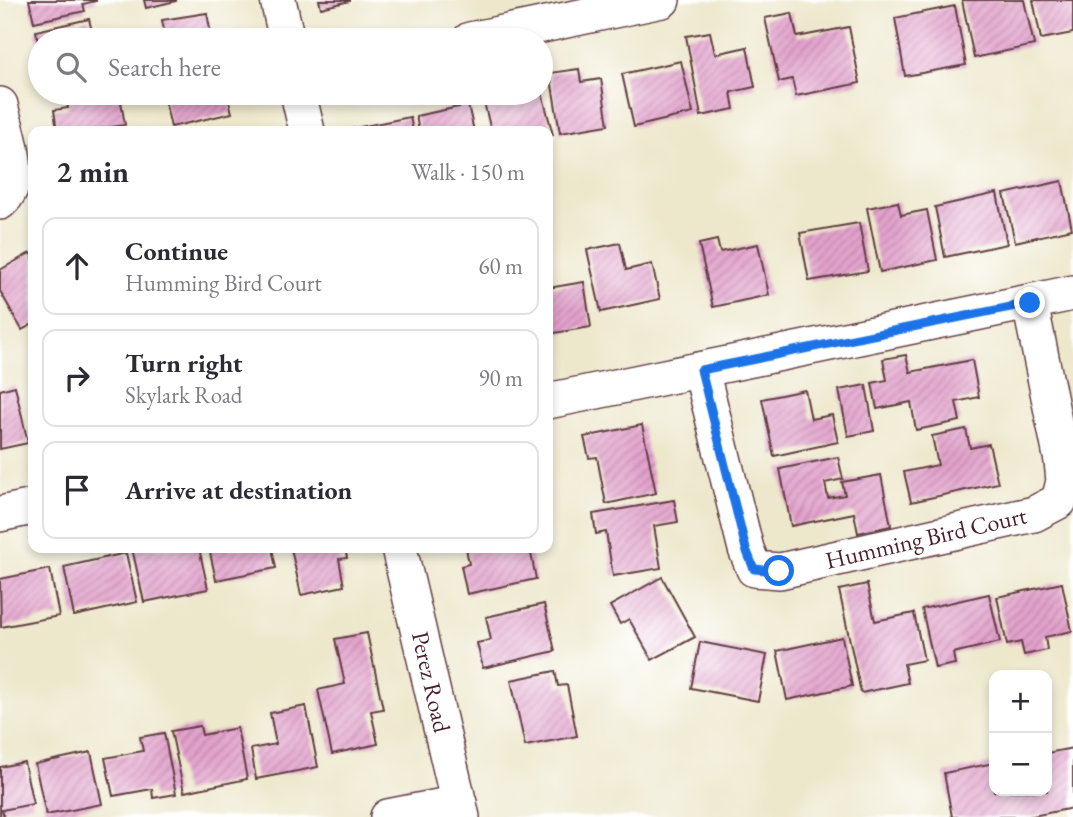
<!DOCTYPE html>
<html lang="en">
<head>
<meta charset="utf-8">
<style>
  body { margin:0; font-family:"EB Garamond",serif; background:#f7f7f7; color:#2b2b33 }
  .controls { position:absolute; right:21px; bottom:21px; display:grid; overflow:hidden; border-radius:14px; box-shadow:0 4px 10px #0003 }
  .controls button { width:63px; height:63px; display:grid; place-items:center; padding:0; border:0; border-bottom:2px solid #e1e1e2; background:#fff; color:#2b2b33; font:35px sans-serif }
  .stop { position:absolute; width:21px; height:21px; margin:-16px; border:5px solid #1a73e8; border-radius:50%; background:#fff }
  .stop.end { background:#1a73e8; border-color:#fff; box-shadow:0 2px 7px #0008 }
  .list { margin:0; padding:0; list-style:none }
  h2 { display:flex; justify-content:space-between; align-items:center; height:91px; margin:0; padding:0 28px; font-size:30px }
  h2 small { font-size:23px; font-weight:400; color:#7c7c81 }
  .list li { display:grid; grid-template-columns:46px 1fr auto; gap:21px; align-items:center; box-sizing:border-box; height:98px; margin:0 14px 14px; padding:0 14px; border:2px solid #e1e1e2; border-radius:14px }
  .list b { display:block; font-size:26px; white-space:nowrap }
  .list p { margin:0; font-size:23px; white-space:nowrap; color:#7c7c81 }
  .list em { font-size:23px; font-style:normal; color:#7c7c81 }
  .icon { flex:none; width:38px; height:38px; fill:none; stroke:currentColor; stroke-width:2; stroke-linecap:round; stroke-linejoin:round }
  .map { position:relative; flex:none; width:1073px; height:817px; overflow:hidden }
  .search { position:absolute; background:#fff; box-shadow:0 4px 10px #0003; left:28px; top:28px; width:525px; height:77px; display:flex; align-items:center; gap:18px; box-sizing:border-box; padding:0 24px; border-radius:38px; color:#7c7c81; font-size:26px }
  .panel { position:absolute; background:#fff; box-shadow:0 4px 10px #0003; left:28px; top:126px; width:525px; height:427px; border-radius:14px }
  .map>svg:first-child { display:block }
  .building { fill:url(#building-hatch) }
  .lines { fill:none; stroke-linecap:round; stroke-linejoin:round }
  .minor-casing { stroke:#623d43; stroke-width:38 }
  .minor { stroke:#fff; stroke-width:35 }
  .route { stroke:#1a73e8; stroke-width:9 }
  .labels { text-anchor:middle; stroke-width:5; stroke-linejoin:round; paint-order:stroke }
  .street-label { font-size:24px; fill:#4a1f2b; stroke:#fff }
</style>
</head>
<body>
<div class="map">
<svg width="1073" height="817" viewBox="0 0 1073 817">
  <defs>
    <pattern id="building-hatch" width="6" height="6" patternUnits="userSpaceOnUse" patternTransform="scale(1.75)"><rect width="6" height="6" fill="#e3a2cc"/><path d="M-1 1l2-2M0 6l6-6M5 7l2-2" fill="none" stroke="#ba83a6"/></pattern>
  </defs>
  <rect width="100%" height="100%" fill="#fff"/>
  <filter id="ink" filterUnits="userSpaceOnUse"><feTurbulence type="fractalNoise" baseFrequency=".0143" numOctaves="2"/><feDisplacementMap in="SourceGraphic" scale="14" xChannelSelector="R" yChannelSelector="G"/><feConvolveMatrix kernelMatrix="1 2 1 2 8 2 1 2 1" color-interpolation-filters="sRGB"/></filter>
  <filter id="wash" filterUnits="userSpaceOnUse"><feTurbulence type="fractalNoise" baseFrequency=".00686" numOctaves="4" result="noise"/><feDisplacementMap in="SourceGraphic" scale="28" xChannelSelector="R" yChannelSelector="G"/><feGaussianBlur stdDeviation="1.57" result="paint"/><feColorMatrix in="noise" values="0 0 0 0 0 0 0 0 0 0 0 0 0 0 0 0 0 1.4 0 .05"/><feComposite in="paint" operator="in"/></filter>
  <g filter="url(#wash)">
    <rect width="100%" height="100%" fill="#ede7cb"/>
    <g id="blocks">
      <g class="building">
        <polygon points="29,0 96,0 96,1 83,4 85,11 34,22"/>
        <polygon points="144,0 176,0 176,1 146,8"/>
        <polygon points="319,0 350,0 350,1 321,8"/>
        <polygon points="962,0 1024,0 1034,45 974,58"/>
        <polygon points="1033,0 1073,0 1073,33 1041,39"/>
        <polygon points="955,6 966,65 905,76 895,18"/>
        <polygon points="207,13 212,40 166,40 162,20"/>
        <polygon points="792,13 797,37 849,27 860,83 796,96 792,79 779,82 765,18"/>
        <polygon points="89,19 94,40 40,40 39,46 36,31"/>
        <polygon points="710,32 715,54 747,47 755,87 731,92 734,109 701,116 686,36"/>
        <polygon points="681,61 693,113 634,127 622,74"/>
        <polygon points="579,69 581,82 601,79 608,125 560,133 550,73"/>
        <polygon points="65,93 112,93 113,98 120,96 125,125 86,131 57,131 54,110 68,108"/>
        <polygon points="163,93 227,93 232,113 171,127"/>
        <polygon points="521,93 542,93 553,135 548,136 548,131 491,131 484,102"/>
        <polygon points="468,105 474,131 419,131 416,116"/>
        <polygon points="410,117 413,131 346,131 345,130"/>
        <polygon points="1062,181 1072,229 1015,242 1004,194"/>
        <polygon points="997,193 1007,244 945,257 935,207"/>
        <polygon points="898,202 901,215 927,210 937,260 880,272 867,208"/>
        <polygon points="859,223 868,271 809,281 800,233"/>
        <polygon points="717,240 720,252 758,244 769,295 713,307 699,244"/>
        <polygon points="620,243 626,270 652,264 660,299 601,312 587,250"/>
        <polygon points="30,253 33,258 33,324 22,330 0,291 0,270"/>
        <polygon points="584,282 591,327 548,334 548,288"/>
        <polygon points="906,355 910,372 972,360 979,397 956,402 960,421 916,430 911,402 877,409 872,383 887,380 883,359"/>
        <polygon points="866,385 874,431 848,436 839,390"/>
        <polygon points="15,386 28,443 0,449 0,390"/>
        <polygon points="805,390 811,419 832,415 838,442 774,456 762,399"/>
        <polygon points="642,425 656,493 606,504 597,457 589,458 584,437"/>
        <polygon points="966,429 970,448 989,444 998,483 911,502 904,472 938,465 932,436"/>
        <polygon points="838,457 843,479 825,483 828,498 845,495 842,482 881,475 891,526 858,533 854,513 791,526 780,469"/>
        <polygon points="674,500 678,522 654,526 661,568 613,576 606,532 596,534 593,514"/>
        <polygon points="132,548 199,548 208,589 144,602"/>
        <polygon points="209,548 272,548 276,568 216,580"/>
        <polygon points="291,548 345,548 347,558 339,559 344,586 301,595"/>
        <polygon points="466,548 530,548 536,579 467,594 461,566 469,564"/>
        <polygon points="126,553 137,602 74,616 64,567"/>
        <polygon points="50,569 59,616 1,627 0,579"/>
        <polygon points="662,577 695,637 652,660 629,619 620,624 610,606"/>
        <polygon points="1062,583 1072,631 1045,637 1047,650 1024,655 1021,642 1007,645 997,597"/>
        <polygon points="867,584 875,621 914,613 924,660 904,664 908,683 861,693 839,590"/>
        <polygon points="989,594 1000,642 953,653 955,664 935,668 922,609"/>
        <polygon points="544,604 555,651 483,668 477,643 491,640 486,617"/>
        <polygon points="367,633 383,709 371,711 378,744 332,754 318,690 345,684 335,639"/>
        <polygon points="842,637 852,686 787,700 777,651"/>
        <polygon points="700,642 767,655 758,701 691,688"/>
        <polygon points="555,671 558,686 567,685 577,736 525,746 511,680"/>
        <polygon points="306,706 318,767 256,779 251,749 276,744 270,713"/>
        <polygon points="200,726 202,735 237,728 247,779 184,792 171,731"/>
        <polygon points="164,733 176,794 153,798 152,789 113,796 105,758 143,751 140,737"/>
        <polygon points="1073,748 1073,808 1028,817 952,817 944,773 994,763 994,791 1047,791 1047,753"/>
        <polygon points="91,752 102,804 46,815 35,764"/>
        <polygon points="24,762 33,804 2,810 4,817 0,817 0,767"/>
      </g>
    </g>
  </g>
  <g filter="url(#ink)">
    <use href="#blocks" fill-opacity="0" stroke="#623d43" stroke-width="2"/>
    <g class="lines">
      <defs>
        <g id="minor">
          <polyline points="278,0 287,40"/>
          <polyline points="470,40 662,0"/>
          <polyline points="298,93 307,131"/>
          <path d="M 0,105 C 6,133 27,180 0,202"/>
          <polyline points="701,370 746,549 754,569 780,571 1034,514 1059,501 1064,481 1062,461 1030,303"/>
          <polyline points="548,401 1073,293"/>
          <polyline points="0,514 33,507"/>
          <polyline points="399,548 462,817"/>
          <polyline points="388,817 459,803"/>
        </g>
      </defs>
      <use href="#minor" class="minor-casing"/>
      <use href="#minor" class="minor"/>
    </g>
  </g>
  <g class="lines" filter="url(#ink)">
    <polyline class="route" points="779,571 754,569 746,549 701,370 1030,303"/>
  </g>
  <g class="labels">
    <g class="street-label">
      <text transform="translate(926 538) rotate(-13)" y="8">Humming Bird Court</text>
      <text transform="translate(431 682) rotate(77)" y="8">Perez Road</text>
    </g>
  </g>
</svg>
<div class="controls">
<button>+</button>
<button>−</button>
</div>
<div class="stop" style="left:779px;top:571px"></div>
<div class="stop end" style="left:1030px;top:303px"></div>
<div class="search"><svg class="icon" aria-label="search" viewBox="0 0 24 24"><circle cx="10" cy="10" r="6"/><path d="M15 15l6 6"/></svg>Search here</div>
<section class="panel">
<h2>2 min<small>Walk · 150 m</small></h2>
<ul class="list">
<li><svg class="icon" aria-label="ahead" viewBox="0 0 24 24"><path d="M12 20V5M6 11l6-6 6 6"/></svg><div><b>Continue</b><p>Humming Bird Court</p></div><em>60 m</em></li>
<li><svg class="icon" aria-label="right" viewBox="0 0 24 24"><path d="M7 20v-9h11M14 6l5 5-5 5"/></svg><div><b>Turn right</b><p>Skylark Road</p></div><em>90 m</em></li>
<li><svg class="icon" aria-label="arrive" viewBox="0 0 24 24"><path d="M6 21V4h12l-3 4 3 4H6"/></svg><div><b>Arrive at destination</b></div></li>
</ul>
</section>
</div>
</body>
</html>
